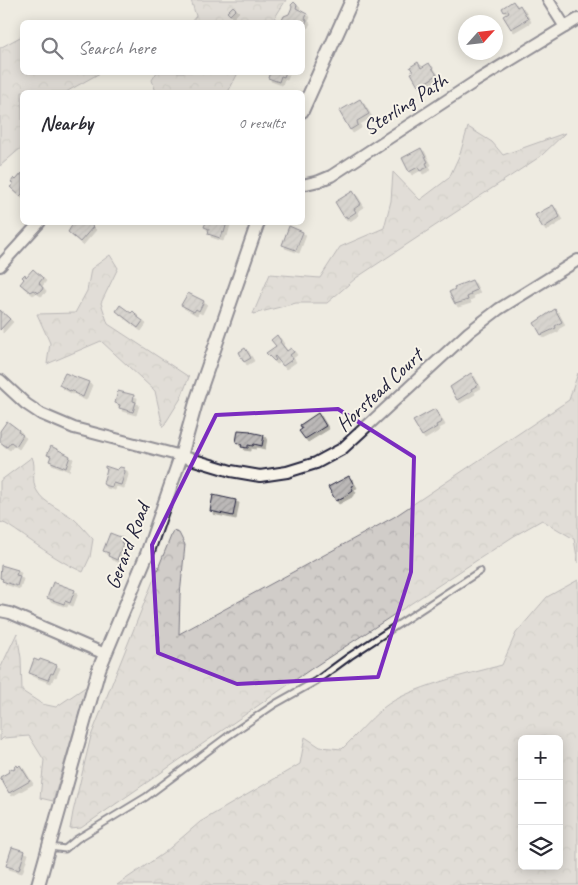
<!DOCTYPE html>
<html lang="en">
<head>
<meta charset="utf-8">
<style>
  body { margin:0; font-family:Caveat,sans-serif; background:#f7f7f7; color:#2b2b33 }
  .controls { position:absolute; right:15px; bottom:15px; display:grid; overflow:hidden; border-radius:8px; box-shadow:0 2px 12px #0003 }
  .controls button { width:45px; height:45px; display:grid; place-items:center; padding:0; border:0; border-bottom:1px solid #e1e1e2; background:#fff; color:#2b2b33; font:25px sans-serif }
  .compass { position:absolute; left:458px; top:15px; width:45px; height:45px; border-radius:50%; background:#fff; box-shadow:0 2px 12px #0003; rotate:63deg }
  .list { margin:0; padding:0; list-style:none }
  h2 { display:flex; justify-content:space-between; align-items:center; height:65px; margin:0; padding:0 20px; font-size:21px }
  h2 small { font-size:16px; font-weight:400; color:#7c7c81 }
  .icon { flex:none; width:28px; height:28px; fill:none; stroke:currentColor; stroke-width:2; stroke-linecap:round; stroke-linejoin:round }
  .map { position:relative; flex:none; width:578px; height:885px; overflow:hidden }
  .search { position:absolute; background:#fff; box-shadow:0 2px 12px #0003; left:20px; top:20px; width:285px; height:55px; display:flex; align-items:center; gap:12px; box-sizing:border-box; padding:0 18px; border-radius:8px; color:#7c7c81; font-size:19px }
  .panel { position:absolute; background:#fff; box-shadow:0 2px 12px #0003; left:20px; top:90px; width:285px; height:135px; border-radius:8px }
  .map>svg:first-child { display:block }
  .forest { fill:url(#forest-crowns); stroke:#7a7882; fill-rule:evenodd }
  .building { fill:url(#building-hatch); stroke:#22223b; filter:url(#shadow) }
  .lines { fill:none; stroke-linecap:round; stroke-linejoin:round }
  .service-casing { stroke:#22223b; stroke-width:9 }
  .minor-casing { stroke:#22223b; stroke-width:14 }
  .tertiary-casing { stroke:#22223b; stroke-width:16 }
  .service { stroke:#f7f3e8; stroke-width:5 }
  .minor { stroke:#f7f3e8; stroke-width:10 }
  .tertiary { stroke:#f7f3e8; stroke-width:12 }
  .marked { fill:none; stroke:#7b2cbf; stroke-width:4; stroke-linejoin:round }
  .labels { text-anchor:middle; stroke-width:4; stroke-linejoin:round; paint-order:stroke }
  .street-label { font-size:21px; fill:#22223b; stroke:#f7f3e8 }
</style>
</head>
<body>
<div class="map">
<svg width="578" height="885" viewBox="0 0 578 885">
  <defs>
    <pattern id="forest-crowns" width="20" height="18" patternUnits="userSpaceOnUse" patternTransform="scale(1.25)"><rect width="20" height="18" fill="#d1cdc9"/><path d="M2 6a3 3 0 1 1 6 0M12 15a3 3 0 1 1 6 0" fill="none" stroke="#b3b0ae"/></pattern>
    <pattern id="building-hatch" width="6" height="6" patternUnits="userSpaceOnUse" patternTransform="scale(1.25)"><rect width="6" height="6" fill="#bbb8b7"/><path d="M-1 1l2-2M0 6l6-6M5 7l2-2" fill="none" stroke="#a09e9e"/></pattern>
    <filter id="shadow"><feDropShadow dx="3" dy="3" stdDeviation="0" flood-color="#0004"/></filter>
  </defs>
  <rect width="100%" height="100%" fill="#eeebe1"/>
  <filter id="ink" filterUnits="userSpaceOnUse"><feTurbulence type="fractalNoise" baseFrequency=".02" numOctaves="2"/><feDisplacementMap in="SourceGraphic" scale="10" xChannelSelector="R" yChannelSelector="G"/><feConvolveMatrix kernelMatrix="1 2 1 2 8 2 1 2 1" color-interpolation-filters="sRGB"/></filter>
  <g filter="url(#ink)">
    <g class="forest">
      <polygon points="191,0 286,0 272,22 191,22 196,16"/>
      <polygon points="20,37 22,38 22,72 100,73 66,92 22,92 22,147 0,166 0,48"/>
      <polygon points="157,72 238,72 238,73 228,92 156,92 152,80"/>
      <polygon points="468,127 492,142 503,155 565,133 541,156 356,278 327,303 296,303 253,314 270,274 320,278 340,247 384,228 391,201 393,172 420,200 449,178 460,154"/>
      <polygon points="110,255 118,268 101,303 108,324 189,377 181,398 163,427 155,391 101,341 47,364 50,343 37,314 75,313 87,291 91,269"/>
      <polygon points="578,373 578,563 574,539 542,520 514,536 311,669 81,828 70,829 73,812 91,736 173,531 179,533 185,545 180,595 179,634 394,517 569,400"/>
      <path d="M 32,457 C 37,467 30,481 37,491 C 43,503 64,511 74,519 C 81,525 87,533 93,539 L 90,557 L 83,572 C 55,560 31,540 6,524 L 0,522 L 0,481 Z"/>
      <path d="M 578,580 L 578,885 L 117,885 L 164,853 L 200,822 L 300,764 L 305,737 L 320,747 L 342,749 C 356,736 369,720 383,708 C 409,687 469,674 502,665 L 516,633 L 547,597 ZM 522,739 L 559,739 L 559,866 L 522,866 Z"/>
      <polygon points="17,633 21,658 22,691 42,704 56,707 87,686 53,801 40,798 44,760 29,736 3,738 0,741 0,669"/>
    </g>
    <g class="building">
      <polygon points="513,1 517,7 520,5 528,19 511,29 503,16 509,12 508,10 504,12 502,8"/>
      <polygon points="294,2 297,5 296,8 307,14 305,19 307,20 302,30 302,22 281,22 284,16 289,14 292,7 291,5"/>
      <polygon points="233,6 236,9 230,15 227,12"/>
      <polygon points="418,62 421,68 429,63 437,75 419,87 411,73 413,72 410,67"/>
      <polygon points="270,72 286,72 284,77 281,76 279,82 268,78"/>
      <polygon points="360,99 369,114 357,121 358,125 350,130 339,111"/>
      <polygon points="421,148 428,162 426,163 428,167 420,171 418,167 409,172 402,158"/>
      <polygon points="22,173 22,194 20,196 10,187 14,184 11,182 14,178 16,180"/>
      <polygon points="353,191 361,204 354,209 356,212 347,218 346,216 344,217 335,202"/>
      <polygon points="553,205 560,217 543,228 535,215"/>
      <polygon points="74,222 88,222 93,227 80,242 68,232"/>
      <polygon points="206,222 227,222 224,233 222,232 220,238 208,234 209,229 204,227"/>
      <polygon points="289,226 303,232 296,250 282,245"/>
      <polygon points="33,269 43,278 39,283 43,288 42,290 38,293 33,290 30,292 20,284 24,279 22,277 25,274 26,277"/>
      <polygon points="472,280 477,290 470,293 471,295 467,297 468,300 455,304 449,292 455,289 454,287"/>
      <polygon points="188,293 204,301 199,311 196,309 194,312 181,305"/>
      <polygon points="120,305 131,313 133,311 136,314 135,315 143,321 138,328 116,311"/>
      <polygon points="555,309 562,322 555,326 556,328 541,335 534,323"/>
      <polygon points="0,310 10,319 0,330"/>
      <polygon points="277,335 281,341 280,342 287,351 291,348 294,352 290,355 293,359 283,366 275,356 274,357 276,360 274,361 266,353 276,346 271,340"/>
      <polygon points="245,348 251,358 244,362 239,352"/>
      <polygon points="65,373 89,382 83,397 74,393 75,392 70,390 70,391 59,385"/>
      <polygon points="471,373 478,385 471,389 472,391 457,400 450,387"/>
      <polygon points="118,391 134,395 133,401 136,402 133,412 119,408 120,405 115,403"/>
      <polygon points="435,409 442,422 436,425 437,427 422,436 413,421"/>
      <polygon points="318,413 326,426 305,439 299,431 302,429 300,425"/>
      <polygon points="7,421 19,430 18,432 23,435 16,446 11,442 7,447 0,442 0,431"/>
      <polygon points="238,430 251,431 250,432 264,435 262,446 254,444 253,446 248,445 248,448 241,447 242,445 236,442"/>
      <polygon points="51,446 70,456 66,468 49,461 51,456 47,455"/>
      <polygon points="105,466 117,470 120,467 124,468 125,472 121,485 113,483 112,487 104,485 103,483 107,469 105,468"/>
      <polygon points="349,476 354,485 351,486 353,490 349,493 349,494 336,501 328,487"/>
      <polygon points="213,495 236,500 233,516 210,511"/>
      <polygon points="110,533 123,538 121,543 123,543 117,560 108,556 109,553 103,551"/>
      <polygon points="1,565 18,570 16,575 20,576 17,586 2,581 3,579 0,578"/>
      <polygon points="53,582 75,590 70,603 65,601 64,604 47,598"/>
      <polygon points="34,659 39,661 40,659 57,665 53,674 51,673 48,680 29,673"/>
      <polygon points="17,765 18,767 20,765 30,781 9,793 0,777 9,772 8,771 12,768 13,770 15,769 14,767"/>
      <polygon points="12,847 25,851 19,870 6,866"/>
    </g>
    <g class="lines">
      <defs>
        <polyline id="service" points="50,847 65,849 77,839 146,797 228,736 275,704 316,681 350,656 480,571"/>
        <g id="minor">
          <polyline points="548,0 565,27"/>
          <polyline points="302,185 319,181 331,176 473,83 578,19"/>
          <polyline points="0,266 40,222"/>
          <polyline points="0,380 26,404 41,414 74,428 181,456 231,471 260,476 287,472 316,463 342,449 469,332 499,309 578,260"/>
          <polyline points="0,611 10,613 105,654"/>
        </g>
        <g id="tertiary">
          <polyline points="302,111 352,0"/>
          <polyline points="38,885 99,669 147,554 181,456 197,399 258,222"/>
        </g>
      </defs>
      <use href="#service" class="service-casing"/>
      <use href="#minor" class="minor-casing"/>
      <use href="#tertiary" class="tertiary-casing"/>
      <use href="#service" class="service"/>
      <use href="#minor" class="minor"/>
      <use href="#tertiary" class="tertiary"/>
    </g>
  </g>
  <path d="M0 0H578V885H0ZM 338,409 L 414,457 L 411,572 L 378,677 L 237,684 L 158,653 L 152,545 L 216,415 Z" fill="#eeebe1" fill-opacity=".55" fill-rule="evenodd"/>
  <path class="marked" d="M 338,409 L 414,457 L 411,572 L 378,677 L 237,684 L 158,653 L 152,545 L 216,415 Z"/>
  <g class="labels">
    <g class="street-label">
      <text transform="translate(405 104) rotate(-33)" y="7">Sterling Path</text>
      <text transform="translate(379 390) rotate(-43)" y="7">Horstead Court</text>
      <text transform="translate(127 546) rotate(-69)" y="7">Gerard Road</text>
    </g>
  </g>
</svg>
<div class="controls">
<button>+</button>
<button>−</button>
<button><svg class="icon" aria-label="layers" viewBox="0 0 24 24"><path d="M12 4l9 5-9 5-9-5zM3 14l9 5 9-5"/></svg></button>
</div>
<svg class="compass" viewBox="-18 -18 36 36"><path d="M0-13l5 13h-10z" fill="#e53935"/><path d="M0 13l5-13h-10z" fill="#7c7c81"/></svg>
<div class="search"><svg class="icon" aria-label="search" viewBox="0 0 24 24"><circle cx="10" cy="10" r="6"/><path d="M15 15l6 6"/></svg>Search here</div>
<section class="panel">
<h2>Nearby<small>0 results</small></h2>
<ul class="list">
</ul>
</section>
</div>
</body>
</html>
